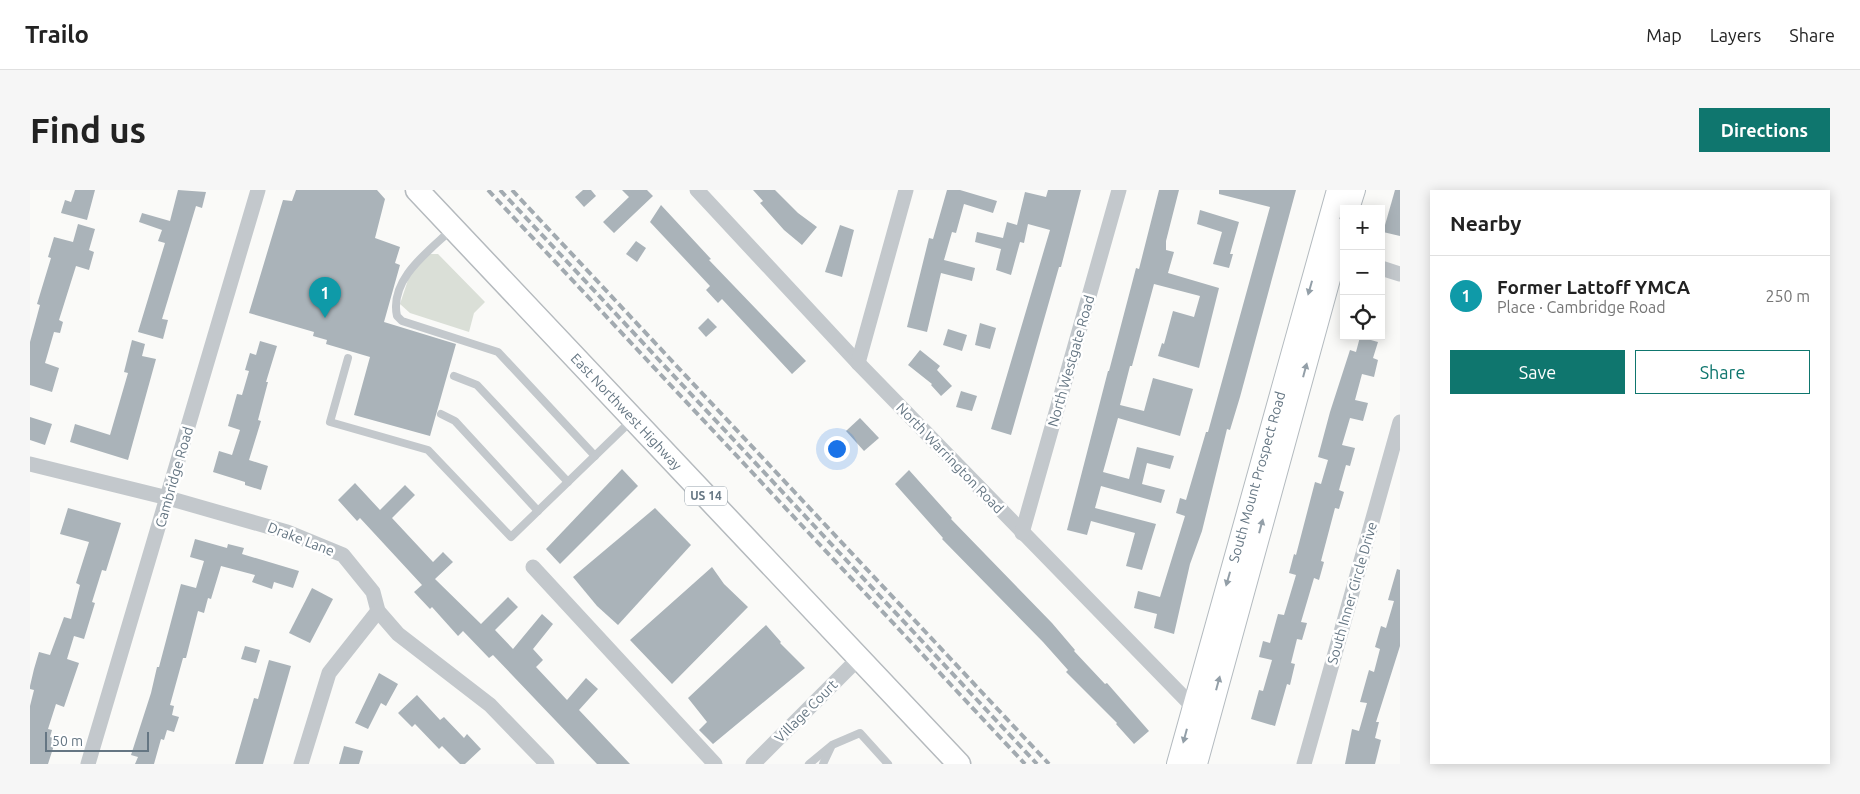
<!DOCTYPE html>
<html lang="en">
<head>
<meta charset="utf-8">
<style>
  body { margin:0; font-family:Ubuntu,sans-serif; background:#f6f6f6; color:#222 }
  .controls { position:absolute; right:15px; top:15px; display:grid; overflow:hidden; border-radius:0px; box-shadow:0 2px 12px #0003 }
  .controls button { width:45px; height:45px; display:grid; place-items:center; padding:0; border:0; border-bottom:1px solid #e0e0e0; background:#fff; color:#222; font:25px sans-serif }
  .scale { position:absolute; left:15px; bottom:12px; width:104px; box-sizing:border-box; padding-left:5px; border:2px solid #657683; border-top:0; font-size:14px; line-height:18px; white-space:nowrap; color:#657683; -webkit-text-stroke:4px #fff; paint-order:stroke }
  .you { position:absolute; left:806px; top:258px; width:18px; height:18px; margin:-12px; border:4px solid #fff; border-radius:50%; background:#1a73e8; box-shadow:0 0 0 8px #1a73e833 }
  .badge { display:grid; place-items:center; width:32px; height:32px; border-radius:50%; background:#0f766e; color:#fff; font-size:16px; font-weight:700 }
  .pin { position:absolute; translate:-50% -41px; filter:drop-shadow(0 1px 2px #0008) }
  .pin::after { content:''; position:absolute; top:26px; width:18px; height:15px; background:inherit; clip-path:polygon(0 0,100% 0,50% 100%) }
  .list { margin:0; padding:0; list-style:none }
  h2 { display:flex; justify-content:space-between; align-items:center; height:65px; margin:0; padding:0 20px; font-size:21px }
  h2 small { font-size:16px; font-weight:400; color:#767676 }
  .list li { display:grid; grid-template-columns:32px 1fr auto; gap:15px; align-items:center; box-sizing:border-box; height:80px; padding:0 20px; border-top:1px solid #e0e0e0 }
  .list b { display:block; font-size:19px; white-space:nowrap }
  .list p { margin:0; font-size:16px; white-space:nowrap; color:#767676 }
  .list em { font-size:16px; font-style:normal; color:#767676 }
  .actions { display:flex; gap:10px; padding:15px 20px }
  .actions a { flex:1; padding:11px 0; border:1px solid #0f766e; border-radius:0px; text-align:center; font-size:18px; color:#0f766e }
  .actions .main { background:#0f766e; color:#fff }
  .icon { flex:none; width:28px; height:28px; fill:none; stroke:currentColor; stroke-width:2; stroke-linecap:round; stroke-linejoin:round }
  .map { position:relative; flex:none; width:1370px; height:574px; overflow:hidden; border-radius:0px }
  header { display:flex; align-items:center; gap:30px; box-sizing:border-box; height:70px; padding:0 25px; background:#fff; border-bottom:1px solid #e0e0e0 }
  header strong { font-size:24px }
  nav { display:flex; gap:28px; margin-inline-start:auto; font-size:18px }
  .intro { display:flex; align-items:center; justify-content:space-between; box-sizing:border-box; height:120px; padding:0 30px }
  h1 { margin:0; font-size:35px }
  .button { padding:12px 22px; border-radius:0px; background:#0f766e; color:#fff; font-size:18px; font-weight:700 }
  main { display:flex; gap:30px; padding:0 30px }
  aside { flex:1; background:#fff; border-radius:0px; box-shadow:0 2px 12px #0003 }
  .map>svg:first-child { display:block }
  .pitch { fill:#dadfd7 }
  .building { fill:#aab3b9 }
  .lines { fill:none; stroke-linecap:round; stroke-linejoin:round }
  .secondary-casing { stroke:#b3babf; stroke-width:22 }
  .primary-casing { stroke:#b5babe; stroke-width:25 }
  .lane { stroke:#c3c8cc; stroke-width:8 }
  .street { stroke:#c3c8cc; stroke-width:15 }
  .secondary { stroke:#fff; stroke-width:20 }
  .primary { stroke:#fff; stroke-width:22 }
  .rail { stroke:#a2aab0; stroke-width:4; stroke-dasharray:8 4; stroke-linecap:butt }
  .oneway { fill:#939fa8 }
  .labels { text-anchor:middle; stroke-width:5; stroke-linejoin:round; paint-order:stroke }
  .shield { fill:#fff; stroke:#939fa8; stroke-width:1 }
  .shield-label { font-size:12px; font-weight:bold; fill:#657683 }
  .street-label { font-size:14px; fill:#657683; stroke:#fff }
</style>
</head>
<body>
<header>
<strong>Trailo</strong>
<nav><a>Map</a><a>Layers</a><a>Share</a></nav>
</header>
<div class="intro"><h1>Find us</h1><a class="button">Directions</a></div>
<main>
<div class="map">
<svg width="1370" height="574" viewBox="0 0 1370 574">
  <rect width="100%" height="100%" fill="#fafaf8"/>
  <polygon class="pitch" points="398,64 408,64 455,112 444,123 439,142 380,123 370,114 381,81"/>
  <g class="building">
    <polygon points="45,0 65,0 57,30 31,23 35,10 41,12"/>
    <polygon points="148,0 176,2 172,18 166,16 139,106 132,129 138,130 133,149 108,142 135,53 128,51 132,40 109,32 112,23 140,31"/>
    <polygon points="266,0 347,0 355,9 345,48 370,57 365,73 370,75 354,132 426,154 400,246 324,225 340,167 296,154 297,150 283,146 284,142 219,123 253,10 262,11"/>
    <polygon points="553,0 561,0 566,6 554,17 545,7"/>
    <polygon points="592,0 617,0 623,6 584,43 573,32 599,7"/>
    <polygon points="723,0 745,0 768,23 787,37 772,55 754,40 730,13 733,11"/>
    <polygon points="917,0 930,0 967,11 963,23 934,14 926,43 922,42 914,70 945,78 942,91 911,83 897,142 877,137 899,48 903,49"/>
    <polygon points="1018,0 1051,0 1031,77 1029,77 981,245 961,239 1020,40 998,34 994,53 990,52 981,85 966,80 971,59 945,52 947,42 973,48 977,32 987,35 995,2 1016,7"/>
    <polygon points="1129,0 1149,0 1136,51 1136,60 1144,62 1138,83 1189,98 1169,178 1128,166 1132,153 1134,154 1143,121 1164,127 1170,106 1124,94 1102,176 1100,176 1090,215 1114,221 1123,188 1163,199 1150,246 1088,228 1073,282 1099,289 1107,257 1144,266 1140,279 1117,273 1112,294 1135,300 1131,313 1071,296 1065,318 1126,334 1112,380 1096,376 1105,343 1061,331 1057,345 1037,340 1078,181 1079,181 1106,78 1109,79"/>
    <polygon points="1189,0 1266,0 1210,207 1200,240 1197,239 1172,341 1160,374 1144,444 1124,438 1127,424 1104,418 1108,401 1130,407 1155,326 1146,323 1150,308 1156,310 1176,242 1178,242 1240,17 1189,4"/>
    <polygon points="1365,0 1370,0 1370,46 1353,42"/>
    <polygon points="631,15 681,69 679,70 776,171 762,184 692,109 688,113 676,100 680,96 620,32"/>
    <polygon points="1170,20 1209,32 1200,64 1203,64 1199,78 1183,74 1192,42 1167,34"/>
    <polygon points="48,34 65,39 59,60 64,62 59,80 46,76 29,130 33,132 30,143 24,142 15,173 29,178 22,202 0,195 0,152 10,115 7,114 21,68 18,67 24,47 43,52"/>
    <polygon points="810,35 824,40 812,87 795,82"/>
    <polygon points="606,51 616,58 607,72 596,64"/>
    <polygon points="678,128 687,137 676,147 668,138"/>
    <polygon points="950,133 966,138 960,159 945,155"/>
    <polygon points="918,139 937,145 932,161 913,155"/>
    <polygon points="1330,147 1348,152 1343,168 1348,170 1344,187 1332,184 1325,210 1338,213 1333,231 1320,228 1312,255 1325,258 1320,276 1316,275 1309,300 1314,302 1309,319 1305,318 1291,371 1294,372 1289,390 1284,388 1279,405 1271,432 1277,433 1272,450 1267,449 1261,473 1265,474 1260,495 1257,494 1245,536 1221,529 1229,500 1233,501 1242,470 1229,467 1233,451 1240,453 1248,424 1254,425 1266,385 1259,383 1264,364 1266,365 1285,292 1291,294 1298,270 1288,267 1300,222 1320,160 1326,162"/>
    <polygon points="102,150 115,154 112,166 126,169 98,270 40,252 45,234 80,245 98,183 94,182"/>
    <polygon points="230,151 247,156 236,192 238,192 228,230 231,231 219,270 238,276 231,300 215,295 215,292 183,282 189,261 202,265 210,240 198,236 207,204 212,205 219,181 215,180 220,163 226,165"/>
    <polygon points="890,160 910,176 907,180 922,196 911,206 901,195 902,194 878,175"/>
    <polygon points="931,201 947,206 942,221 926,217"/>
    <polygon points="0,227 22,234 15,255 0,250"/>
    <polygon points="830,228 849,248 834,261 816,241"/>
    <polygon points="592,279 608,296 530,374 516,359"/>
    <polygon points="879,280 922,328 921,329 1022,433 1045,460 1044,461 1075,494 1077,493 1119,541 1104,554 1086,534 1087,533 1036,482 1038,480 1013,452 912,349 913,348 865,294"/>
    <polygon points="325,293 350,320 375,295 385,305 362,328 403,372 413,362 423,372 405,389 451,434 478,407 488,417 465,440 483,459 512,424 523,434 503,459 513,470 506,477 537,510 556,488 568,499 549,520 600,574 567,574 463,465 459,468 433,441 428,446 402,417 400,419 384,402 392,395 330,328 327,331 308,310"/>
    <polygon points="38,318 91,333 76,381 72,380 62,412 65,413 54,449 44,446 37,469 49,473 34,517 26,514 18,539 22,540 20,547 26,549 18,574 0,574 0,516 4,500 0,499 0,496 4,479 9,462 20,465 34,427 41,429 50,395 46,393 59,352 30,344"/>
    <polygon points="625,318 661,355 588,435 567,416 543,387"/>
    <polygon points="165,349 197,358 198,354 214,358 212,364 269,381 263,398 244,392 242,399 222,392 225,385 191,376 181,409 178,408 174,423 168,421 156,468 153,468 140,515 144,516 142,525 149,527 144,542 137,540 134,550 131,549 124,574 105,574 108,567 101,565 121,503 127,477 129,477 151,394 166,398 174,371 160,367"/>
    <polygon points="682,377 694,394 718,417 642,494 600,450"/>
    <polygon points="1367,379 1370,380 1370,456 1346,532 1349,532 1345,548 1351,550 1345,574 1315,574 1322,539 1329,541 1337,513 1330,512 1339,480 1344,482 1350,459 1345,457 1351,436 1356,438 1364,411 1358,410"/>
    <polygon points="282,398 303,409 280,453 259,443"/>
    <polygon points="736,435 751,452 750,453 775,478 683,554 669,540 677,532 658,508"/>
    <polygon points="215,456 230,460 226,473 211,469"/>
    <polygon points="239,470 261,476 233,574 205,574 224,508 228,509"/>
    <polygon points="349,483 368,494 356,516 351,513 338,539 325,533"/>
    <polygon points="387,505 410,530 414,527 434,548 437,544 451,559 435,574 430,574 412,556 409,559 385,534 382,537 368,523"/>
    <polygon points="314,556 333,561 329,574 309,574"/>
  </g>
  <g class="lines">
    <defs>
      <g id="secondary">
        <polyline points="1319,19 1325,0"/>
        <path id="s1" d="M 1147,574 L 1307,0"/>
        <polyline points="1167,574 1314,38"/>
      </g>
      <g id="primary">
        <path id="s2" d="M 387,0 L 929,574"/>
      </g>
    </defs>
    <use href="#secondary" class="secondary-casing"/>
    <use href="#primary" class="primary-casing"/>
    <g class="lane">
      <path d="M 422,39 C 399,61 359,89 367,126 L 372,131 L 468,162 L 565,266"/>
      <polyline points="318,168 300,232 398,260 481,347 602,230"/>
      <polyline points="424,186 447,195 538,292"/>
      <polyline points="411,224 425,231 508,321"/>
      <polyline points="779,574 802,555 830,543 858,574"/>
      <polyline points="793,574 801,557"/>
    </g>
    <g class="street">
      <polyline points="667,0 828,173 1168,522"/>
      <polyline points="1351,78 1370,84"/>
      <polyline points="828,173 876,0"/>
      <polyline points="0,274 138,308 257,342 313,365 343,402 348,421 368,444 460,515 517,574"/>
      <polyline points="992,343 1089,0"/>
      <polyline points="503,377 685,574"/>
      <polyline points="58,574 228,0"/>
      <polyline points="271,574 299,483 348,421"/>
      <polyline points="723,574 829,468"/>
      <polyline points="1274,574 1370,232"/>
    </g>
    <use href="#secondary" class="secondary"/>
    <use href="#primary" class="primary"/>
    <g class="rail">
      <polyline points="458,0 995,574"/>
      <polyline points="470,0 1007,574"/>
      <polyline points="482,0 1019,574"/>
    </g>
  </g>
  <defs><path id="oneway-solid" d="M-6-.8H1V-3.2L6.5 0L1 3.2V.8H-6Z" transform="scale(1.25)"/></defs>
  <g class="oneway">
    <use href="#oneway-solid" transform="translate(1280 98) rotate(106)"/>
    <use href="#oneway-solid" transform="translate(1275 180) rotate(-75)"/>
    <use href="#oneway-solid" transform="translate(1231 336) rotate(-75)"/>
    <use href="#oneway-solid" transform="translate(1198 389) rotate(106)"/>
    <use href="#oneway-solid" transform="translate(1188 493) rotate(-75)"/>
    <use href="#oneway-solid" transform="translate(1155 546) rotate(105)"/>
  </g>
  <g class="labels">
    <rect class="shield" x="655" y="296.5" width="42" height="19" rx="4"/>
    <g class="shield-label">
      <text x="676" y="310">US 14</text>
    </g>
    <g class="street-label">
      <text transform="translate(1041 171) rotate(-74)" y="5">North Westgate Road</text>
      <text dy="5" stroke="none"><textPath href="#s2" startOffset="305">East Northwest Highway</textPath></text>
      <text transform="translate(920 268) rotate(46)" y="5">North Warrington Road</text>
      <text transform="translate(144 287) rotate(-74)" y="5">Cambridge Road</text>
      <text dy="5" stroke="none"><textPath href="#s1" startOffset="298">South Mount Prospect Road</textPath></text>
      <text transform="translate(271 349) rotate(21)" y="5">Drake Lane</text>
      <text transform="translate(1322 403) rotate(-74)" y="5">South Inner Circle Drive</text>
      <text transform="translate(776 521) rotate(-45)" y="5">Village Court</text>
    </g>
  </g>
</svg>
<div class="controls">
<button>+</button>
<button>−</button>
<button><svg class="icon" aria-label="locate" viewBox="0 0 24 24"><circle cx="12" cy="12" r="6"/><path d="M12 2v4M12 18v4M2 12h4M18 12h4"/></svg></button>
</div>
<div class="scale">50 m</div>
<div class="you"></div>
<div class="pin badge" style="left:295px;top:128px;background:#0f9aa8">1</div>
</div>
<aside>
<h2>Nearby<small></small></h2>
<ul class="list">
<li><span class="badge" style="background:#0f9aa8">1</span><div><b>Former Lattoff YMCA</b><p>Place · Cambridge Road</p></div><em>250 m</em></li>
</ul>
<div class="actions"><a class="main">Save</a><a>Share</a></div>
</aside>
</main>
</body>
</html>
